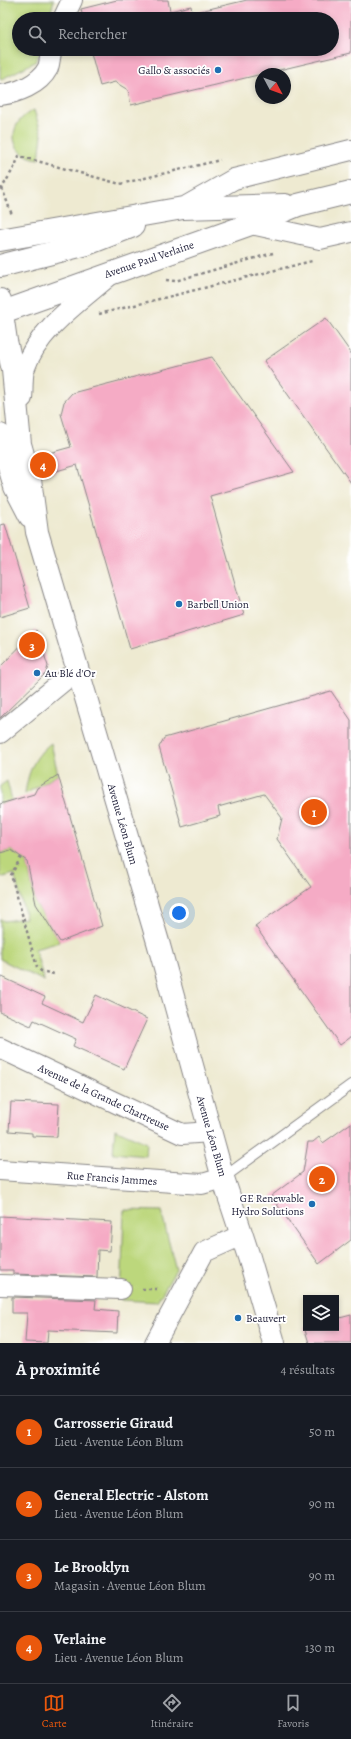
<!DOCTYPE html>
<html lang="fr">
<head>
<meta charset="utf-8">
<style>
  body { margin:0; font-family:Alegreya,serif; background:#242831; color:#f1f3f6 }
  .controls { position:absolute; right:12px; bottom:12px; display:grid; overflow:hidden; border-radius:0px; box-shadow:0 2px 6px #0003 }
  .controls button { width:36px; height:36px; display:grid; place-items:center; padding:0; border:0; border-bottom:1px solid #363941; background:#171b24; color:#f1f3f6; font:20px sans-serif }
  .compass { position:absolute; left:255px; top:68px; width:36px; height:36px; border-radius:50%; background:#171b24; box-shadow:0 2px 6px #0003; rotate:131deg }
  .you { position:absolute; left:179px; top:913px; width:14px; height:14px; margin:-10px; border:3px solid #fff; border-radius:50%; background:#1a73e8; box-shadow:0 0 0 6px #1a73e833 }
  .badge { display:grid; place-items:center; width:26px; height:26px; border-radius:50%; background:#ea580c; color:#fff; font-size:13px; font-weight:700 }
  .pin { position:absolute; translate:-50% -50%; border:2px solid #fff; box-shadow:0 1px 4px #0006 }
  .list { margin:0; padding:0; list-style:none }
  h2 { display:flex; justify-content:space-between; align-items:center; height:52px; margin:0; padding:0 16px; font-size:17px }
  h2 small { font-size:13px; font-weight:400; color:#9ea1a6 }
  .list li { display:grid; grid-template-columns:26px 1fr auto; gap:12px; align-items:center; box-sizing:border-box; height:72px; padding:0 16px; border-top:1px solid #363941 }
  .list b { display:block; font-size:15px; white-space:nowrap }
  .list p { margin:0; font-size:13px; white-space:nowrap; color:#9ea1a6 }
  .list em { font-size:13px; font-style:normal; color:#9ea1a6 }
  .icon { flex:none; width:22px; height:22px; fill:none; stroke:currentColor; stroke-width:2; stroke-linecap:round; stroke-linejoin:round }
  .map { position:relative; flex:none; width:351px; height:1343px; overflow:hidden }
  .search { position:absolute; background:#171b24; box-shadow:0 2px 6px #0003; left:12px; right:12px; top:12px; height:44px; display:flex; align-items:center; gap:10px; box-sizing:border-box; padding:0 14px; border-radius:22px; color:#9ea1a6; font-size:15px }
  .sheet { height:340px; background:#171b24 }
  nav { display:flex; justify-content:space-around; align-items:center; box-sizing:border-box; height:56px; border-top:1px solid #363941; background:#171b24; font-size:11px; color:#9ea1a6 }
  nav a { display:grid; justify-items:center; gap:2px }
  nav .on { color:#ea580c }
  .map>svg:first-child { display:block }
  .green { fill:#bcd77c; stroke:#6f7c5c }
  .building { fill:#f5abc5 }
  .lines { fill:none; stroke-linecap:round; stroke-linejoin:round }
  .service-casing { stroke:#888686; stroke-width:12 }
  .minor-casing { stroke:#888686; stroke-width:22 }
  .tertiary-casing { stroke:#888686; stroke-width:24 }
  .secondary-casing { stroke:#888686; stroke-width:24 }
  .path { stroke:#888686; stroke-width:2.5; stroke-dasharray:3 3; stroke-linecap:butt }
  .service { stroke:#fff; stroke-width:10 }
  .minor { stroke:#fff; stroke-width:20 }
  .tertiary { stroke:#fff; stroke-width:22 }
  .secondary { stroke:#fff; stroke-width:22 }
  .poi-dot { fill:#1f6fb2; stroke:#fff; stroke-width:1.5 }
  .labels { text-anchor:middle; stroke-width:3.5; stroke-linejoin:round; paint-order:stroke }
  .poi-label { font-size:11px; fill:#22223b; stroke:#fff; text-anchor:start }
  .street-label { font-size:11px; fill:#22223b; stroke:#fff }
</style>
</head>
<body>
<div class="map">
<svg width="351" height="1343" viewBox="0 0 351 1343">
  <rect width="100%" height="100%" fill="#fff"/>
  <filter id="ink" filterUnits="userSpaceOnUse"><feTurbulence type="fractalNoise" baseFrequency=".025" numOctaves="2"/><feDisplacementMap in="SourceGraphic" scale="8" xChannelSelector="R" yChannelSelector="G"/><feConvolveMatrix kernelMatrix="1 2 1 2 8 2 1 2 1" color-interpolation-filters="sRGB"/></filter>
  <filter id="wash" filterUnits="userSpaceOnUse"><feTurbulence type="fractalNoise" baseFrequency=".012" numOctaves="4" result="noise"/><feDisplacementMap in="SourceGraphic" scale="16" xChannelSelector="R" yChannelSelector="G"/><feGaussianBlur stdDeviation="0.9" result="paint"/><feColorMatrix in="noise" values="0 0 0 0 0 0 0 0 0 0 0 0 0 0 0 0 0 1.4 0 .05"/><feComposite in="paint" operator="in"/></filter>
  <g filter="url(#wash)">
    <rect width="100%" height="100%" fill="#eeead1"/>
    <g class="green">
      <polygon points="0,0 54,0 49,19 19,19 19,49 42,49 35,62 0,80"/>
      <path d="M 34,110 L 42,135 L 39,159 C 8,156 5,123 34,110 Z"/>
      <path d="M 51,743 L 58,775 L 25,794 C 28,773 33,757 51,743 Z"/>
      <polygon points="7,781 12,800 0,804 0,786"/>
      <polygon points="11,850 27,861 36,904 60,942 35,949 44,981 0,959 0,919 4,921 26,918 14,874 0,878 0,853"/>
      <polygon points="115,1129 147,1143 146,1156 113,1153"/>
      <polygon points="124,1210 161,1211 176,1270 157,1302 121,1300"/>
    </g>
    <g id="blocks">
      <g class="building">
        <polygon points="117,0 168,0 170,11 191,6 192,13 247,0 351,0 351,53 131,105 128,90 115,82 100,86 90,49 332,49 332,19 83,19 81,9"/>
        <polygon points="326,318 351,353 351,483 264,361"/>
        <polygon points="212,357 294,472 210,496 244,615 130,649 77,465 43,475 38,456 71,447 61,414 64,402 72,393"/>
        <polygon points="5,524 30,608 0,617 0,525"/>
        <polygon points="36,630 48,666 46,673 0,718 0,667"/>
        <polygon points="331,691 351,720 351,1037 340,1045 255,926 311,887 277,839 282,818 264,794 218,807 220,816 182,827 159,747 164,738"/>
        <polygon points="58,775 102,926 60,942 36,904 27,861 11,850 0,853 0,804 34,794 37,788"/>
        <polygon points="0,976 45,997 42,1003 83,1022 96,995 147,1019 124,1069 73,1046 76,1039 34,1020 31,1026 0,1012"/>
        <polygon points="11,1102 59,1104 57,1137 32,1136 32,1133 9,1131"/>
        <polygon points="351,1123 351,1240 319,1264 271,1196 303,1172 308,1142 313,1142 319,1137 323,1143"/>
        <polygon points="0,1216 112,1222 110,1251 98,1250 97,1277 13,1274 13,1270 0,1270"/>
        <polygon points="12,1297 96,1300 95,1309 118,1311 117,1333 48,1330 47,1343 25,1342 27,1313 12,1313"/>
        <polygon points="351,1315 351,1343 309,1343 304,1327 336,1328 336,1319"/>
      </g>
    </g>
  </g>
  <g filter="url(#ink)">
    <use href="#blocks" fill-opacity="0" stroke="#888686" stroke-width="1"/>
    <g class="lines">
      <defs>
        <polyline id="service" points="223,1178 351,1085"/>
        <g id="minor">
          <polyline points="63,19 72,0"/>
          <path d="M 0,95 C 17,93 39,85 48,68 C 50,62 50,55 52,49"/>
          <polyline points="183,208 234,179 351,150"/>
          <polyline points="251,224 320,239 351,232"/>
          <path d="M 22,398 C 23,389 22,378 24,370 C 37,330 79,302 110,275"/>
          <polyline points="0,733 78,669"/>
          <polyline points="0,1048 182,1134 211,1132"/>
          <polyline points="0,1170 202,1184 223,1178"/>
          <polyline points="0,1285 121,1289"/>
          <polyline points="155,1343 204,1252 242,1235"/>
        </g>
        <g id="tertiary">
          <polyline points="0,300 6,341 13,370 20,444 30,479 37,532 158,942 223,1178 249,1257 274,1343"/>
          <polyline points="0,435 15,487 30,516"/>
        </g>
        <g id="secondary">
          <polyline points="0,240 183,208 285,205"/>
          <polyline points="0,266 87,244 133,226"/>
          <polyline points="0,313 251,224 298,205 351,192"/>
        </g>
      </defs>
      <use href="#service" class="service-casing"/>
      <use href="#minor" class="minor-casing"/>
      <use href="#tertiary" class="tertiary-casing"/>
      <use href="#secondary" class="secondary-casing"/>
      <g class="path">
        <polyline points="2,188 12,215"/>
        <polyline points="0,189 2,188 15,166 19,156 120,184 220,160"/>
        <polyline points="166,280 175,281 273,253"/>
        <polyline points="99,314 312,261"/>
        <polyline points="21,857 11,875 37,967 41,971 54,974"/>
        <polyline points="142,1289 159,1289"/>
      </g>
      <use href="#service" class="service"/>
      <use href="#minor" class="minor"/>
      <use href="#tertiary" class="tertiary"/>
      <use href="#secondary" class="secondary"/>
    </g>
  </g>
  <g class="poi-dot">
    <circle cx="218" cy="70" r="4"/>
    <circle cx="179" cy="604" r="4"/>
    <circle cx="37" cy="673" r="4"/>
    <circle cx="312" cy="1204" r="4"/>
    <circle cx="238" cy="1318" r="4"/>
  </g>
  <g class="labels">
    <g class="poi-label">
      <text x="210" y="74" text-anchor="end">Gallo &amp; associés</text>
      <text x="187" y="608">Barbell Union</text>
      <text x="45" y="677">Au Blé d'Or</text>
      <text x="304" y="1202" text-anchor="end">GE Renewable<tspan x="304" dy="13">Hydro Solutions</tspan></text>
      <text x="246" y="1322">Beauvert</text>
    </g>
    <g class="street-label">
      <text transform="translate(149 259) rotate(-19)" y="4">Avenue Paul Verlaine</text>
      <text transform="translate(123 824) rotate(74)" y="4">Avenue Léon Blum</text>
      <text transform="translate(104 1097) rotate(25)" y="4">Avenue de la Grande Chartreuse</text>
      <text transform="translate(212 1136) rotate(74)" y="4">Avenue Léon Blum</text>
      <text transform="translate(112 1178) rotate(4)" y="4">Rue Francis Jammes</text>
    </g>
  </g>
</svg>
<div class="controls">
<button><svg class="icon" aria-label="layers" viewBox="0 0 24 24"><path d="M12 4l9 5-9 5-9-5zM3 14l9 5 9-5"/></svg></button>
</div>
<svg class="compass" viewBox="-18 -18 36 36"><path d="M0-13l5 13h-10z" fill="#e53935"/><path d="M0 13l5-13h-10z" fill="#9ea1a6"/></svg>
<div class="you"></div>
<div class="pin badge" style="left:314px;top:812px">1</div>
<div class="pin badge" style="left:322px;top:1179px">2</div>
<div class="pin badge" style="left:32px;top:645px">3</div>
<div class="pin badge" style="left:43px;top:465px">4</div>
<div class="search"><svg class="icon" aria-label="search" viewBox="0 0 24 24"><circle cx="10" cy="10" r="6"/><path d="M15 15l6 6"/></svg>Rechercher</div>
</div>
<section class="sheet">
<h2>À proximité<small>4 résultats</small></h2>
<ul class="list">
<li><span class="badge">1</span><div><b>Carrosserie Giraud</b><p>Lieu · Avenue Léon Blum</p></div><em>50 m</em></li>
<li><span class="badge">2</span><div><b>General Electric - Alstom</b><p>Lieu · Avenue Léon Blum</p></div><em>90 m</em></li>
<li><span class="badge">3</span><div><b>Le Brooklyn</b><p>Magasin · Avenue Léon Blum</p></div><em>90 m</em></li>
<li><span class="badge">4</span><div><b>Verlaine</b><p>Lieu · Avenue Léon Blum</p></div><em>130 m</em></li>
</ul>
</section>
<nav>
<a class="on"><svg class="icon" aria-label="map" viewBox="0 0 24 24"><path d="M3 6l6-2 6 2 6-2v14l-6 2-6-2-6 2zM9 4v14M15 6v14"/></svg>Carte</a>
<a><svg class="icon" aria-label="directions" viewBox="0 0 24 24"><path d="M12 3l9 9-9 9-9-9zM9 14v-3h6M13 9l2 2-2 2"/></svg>Itinéraire</a>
<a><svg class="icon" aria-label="saved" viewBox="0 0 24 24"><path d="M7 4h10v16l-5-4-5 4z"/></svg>Favoris</a>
</nav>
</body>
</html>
